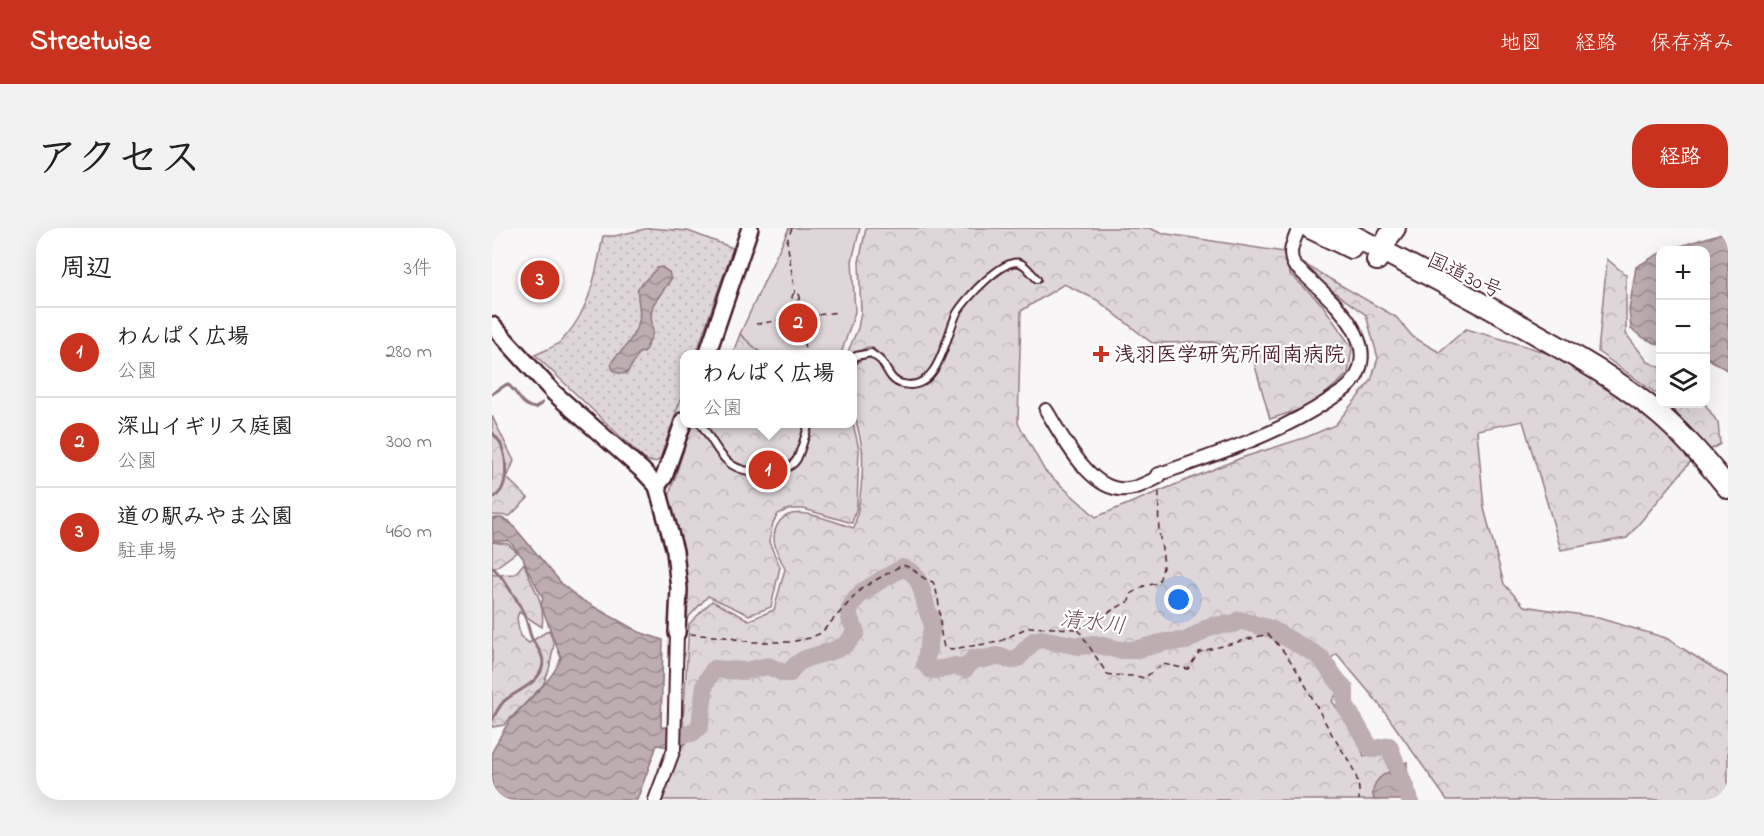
<!DOCTYPE html>
<html lang="ja">
<head>
<meta charset="utf-8">
<style>
  body { margin:0; font-family:"Indie Flower","Klee One",sans-serif; background:#f2f2f2; color:#222 }
  .controls { position:absolute; right:18px; top:18px; display:grid; overflow:hidden; border-radius:12px; box-shadow:0 6px 24px #0002 }
  .controls button { width:54px; height:54px; display:grid; place-items:center; padding:0; border:0; border-bottom:2px solid #e0e0e0; background:#fff; color:#222; font:30px sans-serif }
  .you { position:absolute; left:687px; top:372px; width:21px; height:21px; margin:-15px; border:4px solid #fff; border-radius:50%; background:#1a73e8; box-shadow:0 0 0 9px #1a73e833 }
  .badge { display:grid; place-items:center; width:39px; height:39px; border-radius:50%; background:#c8321e; color:#fff; font-size:20px; font-weight:700 }
  .pin { position:absolute; translate:-50% -50%; border:3px solid #fff; box-shadow:0 2px 6px #0006 }
  .popup { position:absolute; left:188px; top:122px; width:177px; height:78px; box-sizing:border-box; display:grid; place-content:center; border-radius:12px; background:#fff; filter:drop-shadow(0 2px 4px #0005); font-size:20px; white-space:nowrap; color:#767676 }
  .popup b { font-size:22px; color:#222 }
  .popup::after { content:''; position:absolute; left:50%; top:100%; margin-left:-12px; border:12px solid transparent; border-top-color:#fff }
  .list { margin:0; padding:0; list-style:none }
  h2 { display:flex; justify-content:space-between; align-items:center; height:78px; margin:0; padding:0 24px; font-size:26px }
  h2 small { font-size:20px; font-weight:400; color:#767676 }
  .list li { display:grid; grid-template-columns:39px 1fr auto; gap:18px; align-items:center; box-sizing:border-box; height:90px; padding:0 24px; border-top:2px solid #e0e0e0 }
  .list b { display:block; font-size:22px; white-space:nowrap }
  .list p { margin:0; font-size:20px; white-space:nowrap; color:#767676 }
  .list em { font-size:20px; font-style:normal; color:#767676 }
  .icon { flex:none; width:33px; height:33px; fill:none; stroke:currentColor; stroke-width:2; stroke-linecap:round; stroke-linejoin:round }
  .map { position:relative; flex:none; width:1236px; height:572px; overflow:hidden; border-radius:24px }
  header { display:flex; align-items:center; gap:36px; box-sizing:border-box; height:84px; padding:0 30px; background:#c8321e; color:#fff }
  header strong { font-size:28px }
  nav { display:flex; gap:33px; margin-inline-start:auto; font-size:21px }
  .intro { display:flex; align-items:center; justify-content:space-between; box-sizing:border-box; height:144px; padding:0 36px }
  h1 { margin:0; font-size:42px }
  .button { padding:15px 27px; border-radius:24px; background:#c8321e; color:#fff; font-size:21px; font-weight:700 }
  main { display:flex; gap:36px; padding:0 36px }
  aside { flex:1; background:#fff; border-radius:24px; box-shadow:0 6px 24px #0002 }
  .map>svg:first-child { display:block }
  .grass { fill:url(#grass-dots); stroke:#947a82; stroke-width:1.5 }
  .forest { fill:url(#forest-crowns); stroke:#947a82; stroke-width:1.5 }
  .garden { fill:#ded6d9; stroke:#947a82; stroke-width:1.5 }
  .water { fill:url(#water-waves); stroke:#8f747b; stroke-width:1.5 }
  .lines { fill:none; stroke-linecap:round; stroke-linejoin:round }
  .stream { stroke:#8f747b; stroke-width:3 }
  .river { stroke:#bdadb0; stroke-width:18 }
  .service-casing { stroke:#4a1f2b; stroke-width:10 }
  .minor-casing { stroke:#4a1f2b; stroke-width:16 }
  .tertiary-casing { stroke:#4a1f2b; stroke-width:20 }
  .primary-casing { stroke:#4a1f2b; stroke-width:24 }
  .trunk-casing { stroke:#4a1f2b; stroke-width:24 }
  .path { stroke:#4a1f2b; stroke-width:1.5; stroke-dasharray:6 4.5; stroke-linecap:butt }
  .service { stroke:#fff; stroke-width:6 }
  .minor { stroke:#fff; stroke-width:12 }
  .tertiary { stroke:#fff; stroke-width:15 }
  .primary { stroke:#fff; stroke-width:20 }
  .trunk { stroke:#fff; stroke-width:20 }
  .poi-dot { fill:#c8321e; stroke:#fff; stroke-width:2 }
  .labels { text-anchor:middle; stroke-width:4.5; stroke-linejoin:round; paint-order:stroke }
  .street-label { font-size:21px; fill:#4a1f2b; stroke:#fff }
  .poi-label { font-size:21px; font-weight:bold; fill:#4a1f2b; stroke:#fff; text-anchor:start }
  .water-label { font-size:22px; font-style:italic; fill:#72515a; stroke:#fff }
</style>
</head>
<body>
<header>
<strong>Streetwise</strong>
<nav><a>地図</a><a>経路</a><a>保存済み</a></nav>
</header>
<div class="intro"><h1>アクセス</h1><a class="button">経路</a></div>
<main>
<aside>
<h2>周辺<small>3件</small></h2>
<ul class="list">
<li><span class="badge">1</span><div><b>わんぱく広場</b><p>公園</p></div><em>280 m</em></li>
<li><span class="badge">2</span><div><b>深山イギリス庭園</b><p>公園</p></div><em>300 m</em></li>
<li><span class="badge">3</span><div><b>道の駅みやま公園</b><p>駐車場</p></div><em>460 m</em></li>
</ul>
</aside>
<div class="map">
<svg width="1236" height="572" viewBox="0 0 1236 572">
  <defs>
    <pattern id="grass-dots" width="8" height="8" patternUnits="userSpaceOnUse" patternTransform="scale(1.5)"><rect width="8" height="8" fill="#ded6d9"/><path d="M2 2h.1M6 6h.1" fill="none" stroke="#c0b7ba" stroke-width="1.8" stroke-linecap="round"/></pattern>
    <pattern id="forest-crowns" width="20" height="18" patternUnits="userSpaceOnUse" patternTransform="scale(1.5)"><rect width="20" height="18" fill="#ded6d9"/><path d="M2 6a3 3 0 1 1 6 0M12 15a3 3 0 1 1 6 0" fill="none" stroke="#c0b7ba"/></pattern>
    <pattern id="water-waves" width="16" height="10" patternUnits="userSpaceOnUse" patternTransform="scale(1.5)"><rect width="16" height="10" fill="#bdadb0"/><path d="M0 5q4-4 8 0t8 0" fill="none" stroke="#9c8c8f"/></pattern>
  </defs>
  <rect width="100%" height="100%" fill="#f8f6f7"/>
  <filter id="ink" filterUnits="userSpaceOnUse"><feTurbulence type="fractalNoise" baseFrequency=".0167" numOctaves="2"/><feDisplacementMap in="SourceGraphic" scale="12" xChannelSelector="R" yChannelSelector="G"/><feConvolveMatrix kernelMatrix="1 2 1 2 8 2 1 2 1" color-interpolation-filters="sRGB"/></filter>
  <g filter="url(#ink)">
    <path class="grass" d="M 157,0 L 196,3 L 241,20 L 204,126 L 192,127 L 192,162 L 168,231 C 163,236 158,234 152,231 L 43,127 C 51,123 61,120 68,114 C 97,86 104,47 111,8 L 123,8 Z"/>
    <g class="forest">
      <path d="M 374,0 L 657,0 L 669,5 L 792,24 L 797,45 L 830,76 L 860,120 L 856,146 L 819,178 L 778,191 L 760,127 L 721,114 L 660,115 L 605,72 L 572,56 L 529,83 L 526,195 L 553,243 L 604,289 L 749,230 L 815,209 L 843,197 L 879,153 L 886,130 L 874,87 L 821,49 L 814,37 L 904,89 L 921,109 L 947,124 L 974,101 C 1021,114 1069,126 1112,151 C 1146,172 1174,202 1200,232 L 1135,310 L 1069,322 L 1031,193 L 985,202 L 992,280 L 1012,356 L 1032,378 L 1103,389 L 1174,410 L 1236,449 L 1236,572 L 955,572 L 887,476 L 845,426 L 832,435 L 836,449 L 848,462 L 840,473 L 863,505 L 872,528 L 891,522 L 900,552 L 888,572 L 167,572 L 190,511 L 197,396 L 220,373 L 257,392 L 282,382 L 293,341 C 286,325 275,310 288,293 C 303,274 342,295 362,300 C 368,278 372,243 370,221 C 368,200 340,125 383,130 L 386,125 L 380,119 L 375,119 L 360,127 L 355,126 L 366,100 L 369,84 L 367,34 Z"/>
      <polygon points="1115,31 1134,47 1134,106 1156,134 1168,139 1168,168 1106,124"/>
      <polygon points="248,106 270,126 240,127"/>
      <polygon points="1176,176 1213,176 1226,195 1228,216 1218,222"/>
      <polygon points="0,188 22,233 15,250 36,270 18,288 0,287"/>
      <polygon points="360,191 367,221 365,278 360,295 312,281 297,281 286,286 281,295 277,314 288,339 279,379 257,387 216,368 193,393 194,366 177,277 178,264 199,200 205,196 360,196"/>
      <polygon points="0,314 16,316 25,324 0,342"/>
      <path d="M 32,335 C 39,360 54,370 50,399 L 27,384 L 25,390 L 28,408 L 37,415 L 57,402 L 62,416 L 57,442 L 51,457 L 12,497 L 0,499 L 0,344 L 2,347 L 23,346 Z"/>
    </g>
    <polygon class="garden" points="297,0 368,0 360,33 363,84 349,126 270,126 248,106"/>
    <g class="water">
      <polygon points="1236,3 1236,143 1214,129 1214,22 1176,22"/>
      <polygon points="1168,25 1168,117 1152,110 1139,101 1137,82 1144,39"/>
      <path d="M 169,39 L 177,44 L 179,51 L 161,77 L 159,87 L 161,105 L 152,125 L 148,124 L 135,145 C 128,147 117,144 120,134 C 123,128 129,124 133,119 C 139,112 144,102 147,93 C 150,82 144,71 146,60 L 165,40 Z"/>
      <path d="M 0,290 L 9,290 L 17,293 L 71,357 L 88,371 L 147,404 L 171,412 L 169,499 L 201,499 L 207,504 L 190,518 L 177,519 L 165,517 L 145,572 L 0,572 L 0,524 C 5,514 15,495 22,488 C 39,468 59,455 69,430 L 49,377 L 51,370 L 36,343 L 31,330 L 17,313 L 1,313 Z"/>
      <path d="M 915,534 L 915,553 L 924,572 L 882,572 C 875,550 899,543 915,534 Z"/>
    </g>
    <g class="lines">
      <g class="stream">
        <path d="M 0,166 L 15,156 C 27,164 27,178 44,180 L 50,175"/>
        <path d="M 0,204 C 3,208 7,212 9,216 C 15,231 18,263 0,270"/>
        <path d="M 0,339 C 10,347 28,376 33,389 C 36,396 37,404 40,411 C 45,420 54,429 50,440 C 45,457 24,463 12,473 C 7,479 3,486 0,493"/>
      </g>
      <path class="river" d="M 182,507 L 200,505 L 208,498 L 213,456 L 222,441 L 252,443 L 276,438 L 292,445 L 298,445 C 308,425 333,429 351,418 C 356,415 360,409 364,404 C 362,399 357,391 357,386 C 357,366 396,349 410,340 C 435,346 429,379 441,395 L 433,436 L 439,442 L 456,440 L 463,438 L 473,441 L 482,430 L 492,431 L 504,428 L 520,432 L 526,430 L 542,413 L 549,411 L 587,418 L 603,416 L 627,422 L 642,422 L 673,414 L 694,413 L 719,398 L 742,396 L 747,392 L 779,401 L 825,427 C 836,437 842,451 853,461 L 853,477 L 877,518 L 882,521 L 897,518 L 918,572"/>
      <defs>
        <g id="service">
          <path d="M 360,134 L 364,128 L 379,125 C 382,128 387,130 390,134 C 396,143 399,154 411,156 C 447,165 454,106 465,85 C 473,71 512,29 528,35 C 534,37 540,46 545,51"/>
          <path d="M 209,196 C 231,229 235,248 280,243 C 289,242 300,240 305,231 C 310,221 313,207 317,196"/>
        </g>
        <g id="minor">
          <path d="M 554,182 C 569,206 595,258 627,261 C 641,263 654,255 667,249 L 665,247 C 724,226 785,207 837,172 C 846,166 856,161 862,152 C 870,141 872,125 867,113 C 858,85 823,57 802,37 C 795,24 802,13 807,0"/>
          <polyline points="163,572 182,521 185,405"/>
        </g>
        <g id="tertiary">
          <polyline points="0,97 62,165 151,243 165,258 183,323 187,361 185,405"/>
          <polyline points="215,127 258,0"/>
          <polyline points="165,258 172,249 192,192"/>
        </g>
        <polyline id="primary" points="885,32 897,8 903,0"/>
        <g id="trunk">
          <polyline points="818,0 859,20"/>
          <path d="M 846,0 C 911,33 975,67 1039,103 C 1084,129 1129,153 1168,187 C 1194,209 1215,234 1236,260"/>
        </g>
      </defs>
      <use href="#service" class="service-casing"/>
      <use href="#minor" class="minor-casing"/>
      <use href="#tertiary" class="tertiary-casing"/>
      <use href="#primary" class="primary-casing"/>
      <use href="#trunk" class="trunk-casing"/>
      <g class="path">
        <polyline points="300,0 295,13 303,65"/>
        <circle cx="304" cy="69" r="4"/>
        <polyline points="305,73 314,127"/>
        <polyline points="264,96 346,84"/>
        <path d="M 586,401 L 615,446 C 627,449 639,446 652,450 L 671,436 L 696,441 L 707,424 L 776,406 C 808,438 819,471 841,508 C 854,530 869,545 867,572"/>
        <path d="M 198,406 L 233,409 L 258,414 L 298,414 L 318,410 L 329,405 L 370,360 L 410,337 C 424,340 425,349 441,354 C 451,378 445,395 452,419 L 459,421 L 507,414 L 536,399 L 586,401 L 637,373 L 639,366 L 652,358 L 666,355 C 676,334 669,323 667,302 C 666,289 667,276 667,263"/>
      </g>
      <use href="#service" class="service"/>
      <use href="#minor" class="minor"/>
      <use href="#tertiary" class="tertiary"/>
      <use href="#primary" class="primary"/>
      <use href="#trunk" class="trunk"/>
    </g>
  </g>
  <path class="poi-dot" d="M606 117h6v6h6v6h-6v6h-6v-6h-6v-6h6z"/>
  <g class="labels">
    <g class="street-label">
      <text transform="translate(973 47) rotate(25)" y="7">国道30号</text>
    </g>
    <g class="poi-label">
      <text x="622" y="133">浅羽医学研究所岡南病院</text>
    </g>
    <g class="water-label">
      <text transform="translate(601 393) rotate(7)" y="8">清水川</text>
    </g>
  </g>
</svg>
<div class="controls">
<button>+</button>
<button>−</button>
<button><svg class="icon" aria-label="layers" viewBox="0 0 24 24"><path d="M12 4l9 5-9 5-9-5zM3 14l9 5 9-5"/></svg></button>
</div>
<div class="you"></div>
<div class="pin badge" style="left:276px;top:242px">1</div>
<div class="popup"><b>わんぱく広場</b>公園</div>
<div class="pin badge" style="left:306px;top:95px">2</div>
<div class="pin badge" style="left:48px;top:52px">3</div>
</div>
</main>
</body>
</html>
